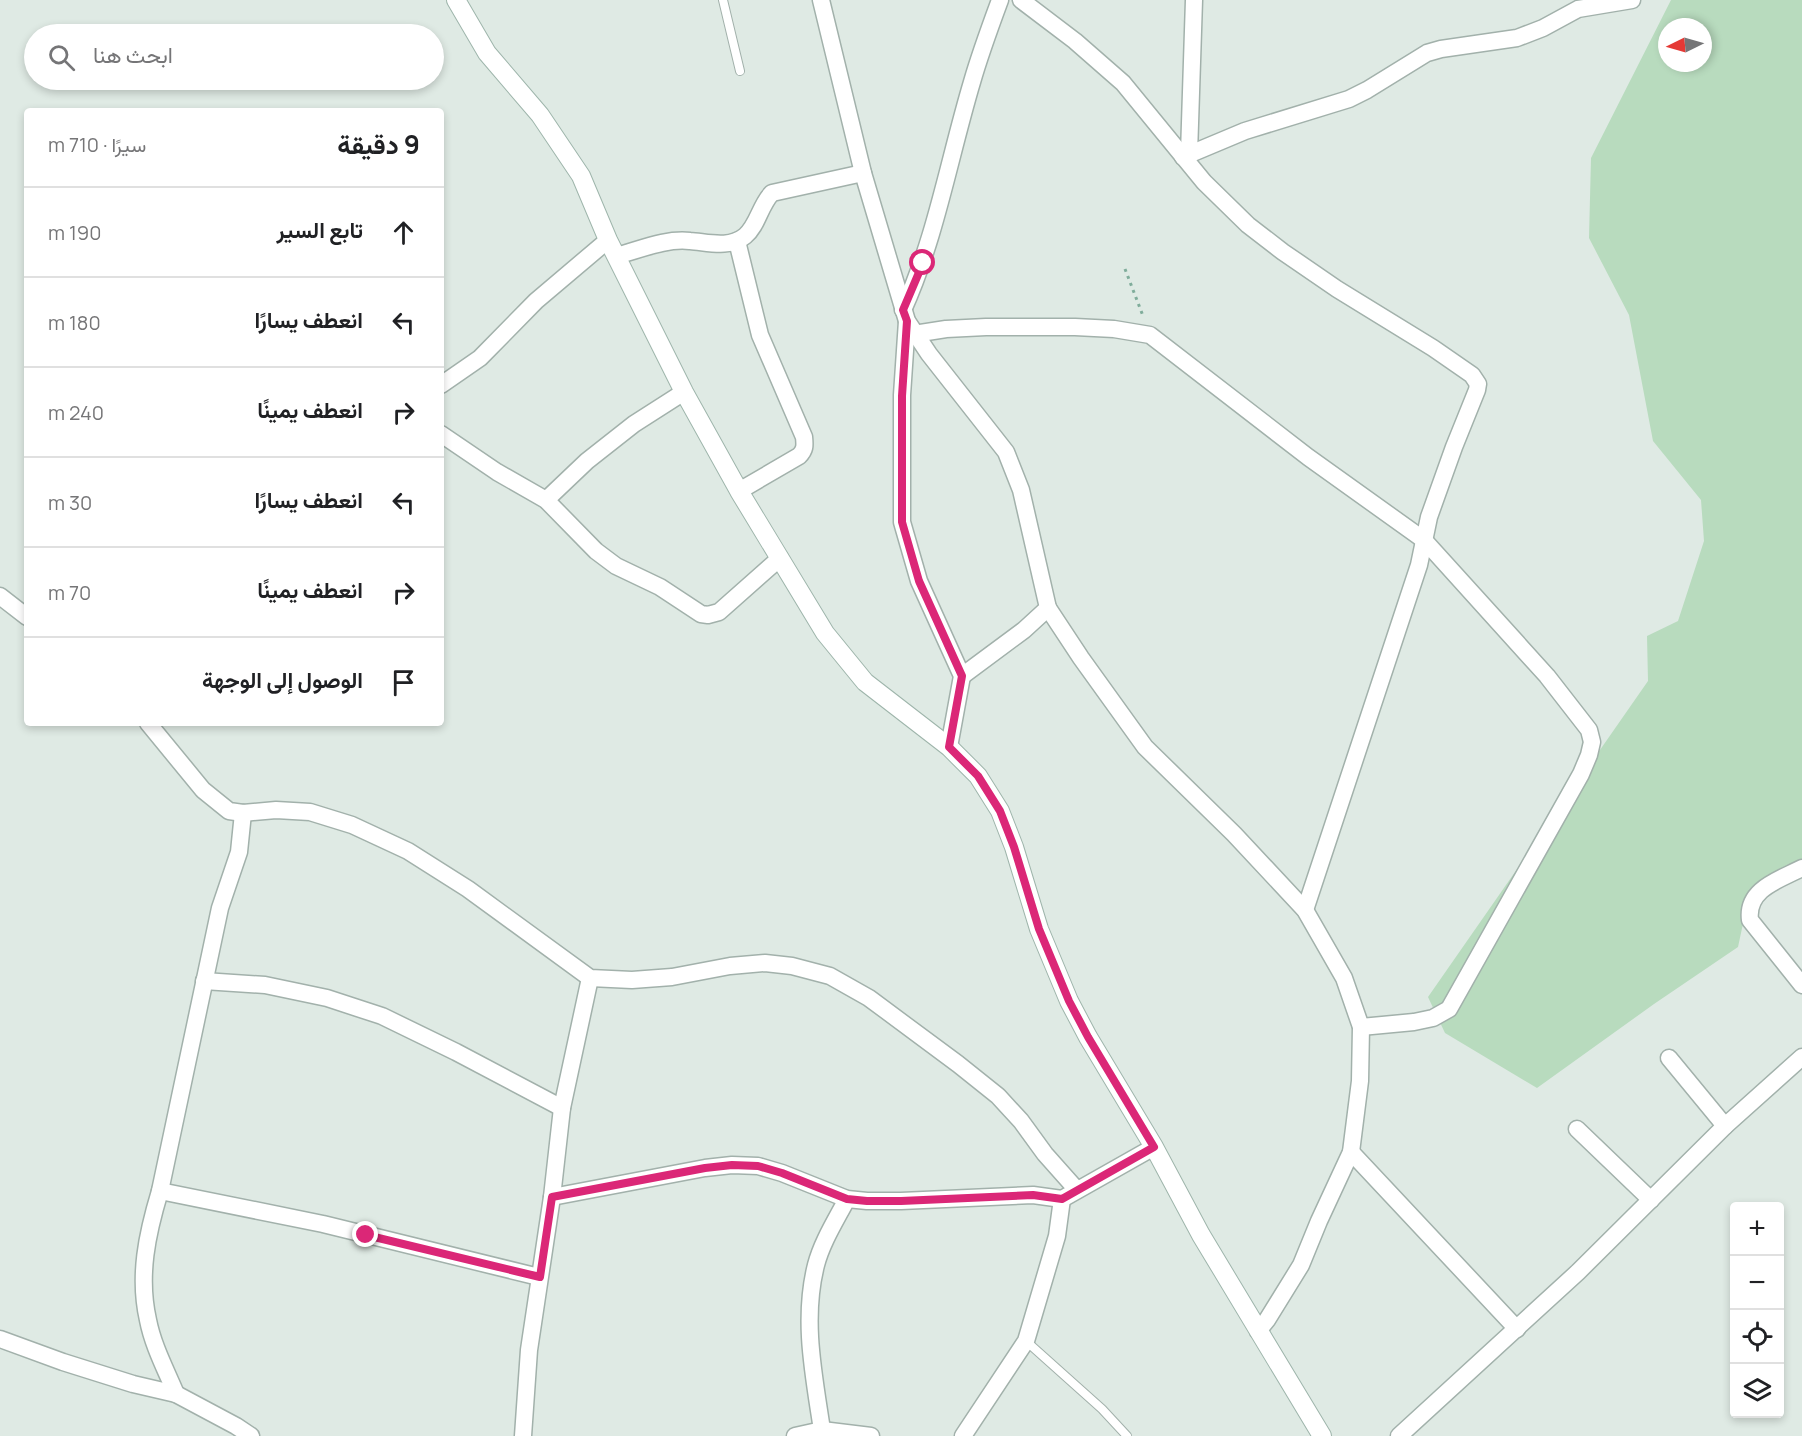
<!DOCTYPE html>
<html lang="ar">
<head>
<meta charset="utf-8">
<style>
  body { margin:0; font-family:Manrope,Vazirmatn,sans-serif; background:#f2f2f2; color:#202124; direction:rtl }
  .controls { position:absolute; right:18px; bottom:18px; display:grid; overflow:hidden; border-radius:6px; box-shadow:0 3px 9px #0003 }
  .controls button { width:54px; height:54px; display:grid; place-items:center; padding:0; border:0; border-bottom:2px solid #e0e0e0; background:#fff; color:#202124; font:30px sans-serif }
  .compass { position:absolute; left:1658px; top:18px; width:54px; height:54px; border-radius:50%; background:#fff; box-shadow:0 3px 9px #0003; rotate:265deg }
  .stop { position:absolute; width:18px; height:18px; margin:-14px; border:4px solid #db2777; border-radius:50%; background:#fff }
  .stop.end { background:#db2777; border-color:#fff; box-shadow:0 2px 6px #0008 }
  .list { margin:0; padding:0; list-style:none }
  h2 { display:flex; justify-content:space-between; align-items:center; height:78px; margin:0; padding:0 24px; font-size:26px }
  h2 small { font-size:20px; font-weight:400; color:#757577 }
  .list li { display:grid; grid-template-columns:39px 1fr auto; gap:18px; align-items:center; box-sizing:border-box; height:90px; padding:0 24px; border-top:2px solid #e0e0e0 }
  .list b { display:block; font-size:22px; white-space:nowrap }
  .list em { font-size:20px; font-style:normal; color:#757577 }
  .icon { flex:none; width:33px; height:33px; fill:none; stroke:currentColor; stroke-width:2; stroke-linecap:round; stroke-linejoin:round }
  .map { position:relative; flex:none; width:1802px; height:1436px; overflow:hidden; direction:ltr }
  .search { position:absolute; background:#fff; box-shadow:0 3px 9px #0003; left:24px; top:24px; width:420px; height:66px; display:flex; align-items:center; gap:15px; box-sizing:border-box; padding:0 21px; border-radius:33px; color:#757577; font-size:22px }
  .panel { position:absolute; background:#fff; box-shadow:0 3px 9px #0003; left:24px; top:108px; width:420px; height:618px; border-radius:6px; direction:rtl }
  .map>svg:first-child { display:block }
  .green { fill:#b8dbbe; fill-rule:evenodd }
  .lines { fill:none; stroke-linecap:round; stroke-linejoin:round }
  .lane-casing { stroke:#a2b1ab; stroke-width:10 }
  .street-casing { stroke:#a2b1ab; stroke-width:19 }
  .secondary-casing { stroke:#9eb5ab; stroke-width:20 }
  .path { stroke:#80ad9b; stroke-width:3; stroke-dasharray:3 4.5; stroke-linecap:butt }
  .lane { stroke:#fff; stroke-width:8 }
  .street { stroke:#fff; stroke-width:16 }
  .secondary { stroke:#fff; stroke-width:18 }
  .route { stroke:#db2777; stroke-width:8 }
</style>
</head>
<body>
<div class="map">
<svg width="1802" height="1436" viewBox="0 0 1802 1436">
  <rect width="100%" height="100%" fill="#dfeae4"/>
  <path class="green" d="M 1671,0 L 1802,0 L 1802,859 L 1750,891 L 1738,947 L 1654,1004 L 1537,1088 L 1445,1033 L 1428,997 L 1648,681 L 1647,636 L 1678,621 L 1704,541 L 1701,500 L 1653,441 L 1629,315 L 1589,238 L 1591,158 ZM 1667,27 L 1703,27 L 1703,63 L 1667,63 Z"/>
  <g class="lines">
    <defs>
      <g id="lane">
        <polyline points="723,0 740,71"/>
        <polyline points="1026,1341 1102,1409 1127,1436"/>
      </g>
      <g id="street">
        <polyline points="821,0 863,173 907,321 929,354 1006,452 1021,490 1048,608 1024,630 962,676"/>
        <polyline points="1021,0 1075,41 1123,83 1204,182 1248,225 1283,252 1337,289 1433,348 1472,375 1478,384 1477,390 1454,447 1429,517 1419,565 1305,910"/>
        <polyline points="1189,154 1194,0"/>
        <polyline points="1183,157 1245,131 1349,99 1367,90 1427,53 1441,49 1517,38 1543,28 1578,9 1632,0"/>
        <path d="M 737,241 L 760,335 L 804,437 C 805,446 805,450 799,456 L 739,491"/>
        <path d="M 616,256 C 639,250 666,238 690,241 C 707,242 729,249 745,236 C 758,225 760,205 772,193 L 863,173"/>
        <path d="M 903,310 C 936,237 949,159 972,82 C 980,54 990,27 1000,0"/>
        <polyline points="907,321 902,395 902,522 919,581 962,676 949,747"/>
        <polyline points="914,334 946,329 986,327 1075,327 1114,329 1150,335 1308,457 1424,540 1547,676 1589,730 1592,742 1589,755 1581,774 1449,1009 1433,1018 1414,1022 1361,1027"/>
        <polyline points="441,385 480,358 536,301 608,240"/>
        <polyline points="441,434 497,472 546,500 596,551 616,566 660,587 701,614 708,615 719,612 780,558"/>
        <polyline points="546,500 587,461 634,424 684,392"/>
        <polyline points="0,596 27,617"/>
        <polyline points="1048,608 1081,658 1145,747 1234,834 1305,910 1344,978 1361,1027 1360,1081 1351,1152 1319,1221 1301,1265 1267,1320 1258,1331"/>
        <polyline points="148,723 203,790 229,811 243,813 276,810 310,812 352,825 408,851 468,889 590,978 632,980 672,977 730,966 765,963 792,966 830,976 869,998 958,1064 998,1096 1021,1121 1045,1154 1077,1190"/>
        <path d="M 1802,868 C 1779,880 1746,889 1750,920 L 1802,985"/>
        <polyline points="204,981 265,985 327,998 382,1016 456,1052 562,1108"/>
        <polyline points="1669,1058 1725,1126"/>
        <polyline points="1577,1129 1651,1200"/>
        <polyline points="1351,1152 1517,1329"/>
        <polyline points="160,1191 323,1224 539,1277"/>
        <polyline points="552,1197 705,1168 732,1165 758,1166 782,1173 847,1199 867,1201 901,1201 1033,1195 1062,1199 1154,1147"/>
        <polyline points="0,1339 63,1362 133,1384 176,1394 236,1426 251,1436"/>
        <path d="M 176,1394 C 166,1370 153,1346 148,1320 C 138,1276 147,1234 160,1191 L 220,908 L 239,852 L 243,813"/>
        <path d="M 822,1430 C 814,1376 802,1320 816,1265 C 822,1242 836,1220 847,1199"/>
        <polyline points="523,1436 529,1350 552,1197 562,1108 590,978"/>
        <polyline points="795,1436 822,1430 871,1436"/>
        <polyline points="963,1436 1026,1341 1057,1236 1062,1199"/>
        <polyline points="1399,1436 1578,1272 1725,1126 1802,1057"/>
      </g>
      <polyline id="secondary" points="456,0 487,53 540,115 581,176 608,240 684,392 739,491 825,633 865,682 949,747 978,776 1000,811 1014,847 1039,929 1069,1001 1088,1037 1154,1147 1201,1235 1322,1436"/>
    </defs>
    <use href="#lane" class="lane-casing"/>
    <use href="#street" class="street-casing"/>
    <use href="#secondary" class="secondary-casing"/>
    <polyline class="path" points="1125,269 1143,316"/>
    <use href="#lane" class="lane"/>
    <use href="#street" class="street"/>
    <use href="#secondary" class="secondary"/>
  </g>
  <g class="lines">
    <polyline class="route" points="366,1235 540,1277 552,1197 705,1168 732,1165 758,1166 782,1173 847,1199 867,1201 901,1201 1033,1195 1062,1199 1154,1147 1088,1037 1069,1001 1039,929 1014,847 1000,811 978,776 949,747 962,676 919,581 902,522 902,396 907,321 903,310 923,263"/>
  </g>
</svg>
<div class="controls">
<button>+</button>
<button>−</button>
<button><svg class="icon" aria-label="locate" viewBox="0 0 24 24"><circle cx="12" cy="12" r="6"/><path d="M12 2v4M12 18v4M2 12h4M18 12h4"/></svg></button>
<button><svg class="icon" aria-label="layers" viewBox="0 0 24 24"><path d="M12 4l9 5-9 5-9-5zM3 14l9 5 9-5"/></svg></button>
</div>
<svg class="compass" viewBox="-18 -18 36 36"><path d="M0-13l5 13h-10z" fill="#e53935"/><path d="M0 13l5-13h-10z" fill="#757577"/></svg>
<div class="stop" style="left:923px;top:263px"></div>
<div class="stop end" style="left:366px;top:1235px"></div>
<div class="search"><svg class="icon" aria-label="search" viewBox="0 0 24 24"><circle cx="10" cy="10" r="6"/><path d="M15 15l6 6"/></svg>ابحث هنا</div>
<section class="panel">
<h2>9 دقيقة<small>سيرًا · 710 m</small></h2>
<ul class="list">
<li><svg class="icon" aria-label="ahead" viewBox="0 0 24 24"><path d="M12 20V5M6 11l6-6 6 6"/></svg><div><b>تابع السير</b></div><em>190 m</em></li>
<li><svg class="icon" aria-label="left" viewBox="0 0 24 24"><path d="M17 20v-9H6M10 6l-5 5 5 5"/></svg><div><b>انعطف يسارًا</b></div><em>180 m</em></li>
<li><svg class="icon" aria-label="right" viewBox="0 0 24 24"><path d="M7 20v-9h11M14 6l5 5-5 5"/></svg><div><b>انعطف يمينًا</b></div><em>240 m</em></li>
<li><svg class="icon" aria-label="left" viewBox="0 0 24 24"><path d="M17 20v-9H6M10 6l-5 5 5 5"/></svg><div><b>انعطف يسارًا</b></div><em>30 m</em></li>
<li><svg class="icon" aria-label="right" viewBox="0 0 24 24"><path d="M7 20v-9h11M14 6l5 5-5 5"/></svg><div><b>انعطف يمينًا</b></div><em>70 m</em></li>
<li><svg class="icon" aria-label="arrive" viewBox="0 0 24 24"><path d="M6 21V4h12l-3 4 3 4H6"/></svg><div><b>الوصول إلى الوجهة</b></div></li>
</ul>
</section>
</div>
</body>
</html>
